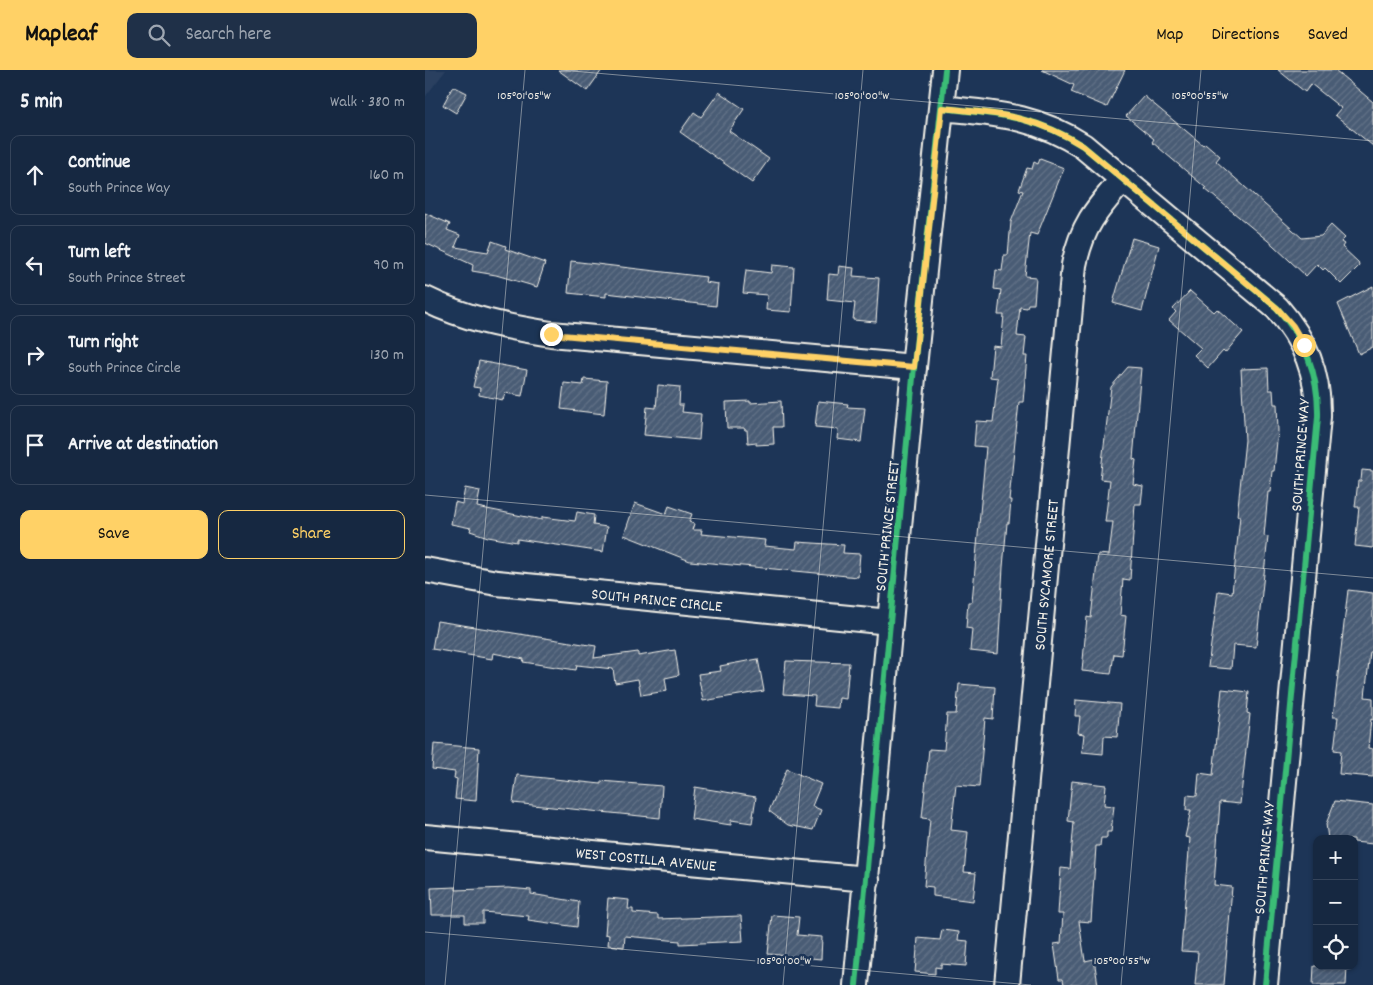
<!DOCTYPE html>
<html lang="en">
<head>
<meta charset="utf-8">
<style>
  body { margin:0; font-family:Dekko,sans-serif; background:#1f3048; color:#f1f3f6 }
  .controls { position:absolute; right:15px; bottom:15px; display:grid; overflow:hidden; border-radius:10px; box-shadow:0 1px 4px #0004 }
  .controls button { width:45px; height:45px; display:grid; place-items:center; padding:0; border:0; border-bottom:1px solid #35445a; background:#162841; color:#f1f3f6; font:25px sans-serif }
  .stop { position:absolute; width:15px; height:15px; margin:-11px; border:4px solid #ffd166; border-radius:50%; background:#fff }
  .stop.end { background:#ffd166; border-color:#fff; box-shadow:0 1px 5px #0008 }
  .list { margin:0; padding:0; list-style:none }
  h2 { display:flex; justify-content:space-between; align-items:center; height:65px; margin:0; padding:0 20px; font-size:21px }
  h2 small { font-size:16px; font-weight:400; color:#9ea6b1 }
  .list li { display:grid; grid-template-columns:32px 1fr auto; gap:15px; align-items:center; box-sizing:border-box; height:80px; margin:0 10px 10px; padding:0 10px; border:1px solid #35445a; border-radius:10px }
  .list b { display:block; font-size:19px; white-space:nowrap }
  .list p { margin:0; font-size:16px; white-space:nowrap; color:#9ea6b1 }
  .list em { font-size:16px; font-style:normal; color:#9ea6b1 }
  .actions { display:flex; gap:10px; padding:15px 20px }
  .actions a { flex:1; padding:11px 0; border:1px solid #ffd166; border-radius:10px; text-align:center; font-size:18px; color:#ffd166 }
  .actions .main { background:#ffd166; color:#111 }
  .icon { flex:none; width:28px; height:28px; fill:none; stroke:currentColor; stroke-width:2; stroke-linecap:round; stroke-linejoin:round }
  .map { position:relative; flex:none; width:948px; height:915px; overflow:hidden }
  header { display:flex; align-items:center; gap:30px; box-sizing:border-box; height:70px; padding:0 25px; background:#ffd166; color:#111 }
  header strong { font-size:24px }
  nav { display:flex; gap:28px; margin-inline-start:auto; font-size:18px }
  .search { width:350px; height:45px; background:#1f3048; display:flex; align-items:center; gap:12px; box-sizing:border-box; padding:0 18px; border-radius:10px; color:#9ea6b1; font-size:19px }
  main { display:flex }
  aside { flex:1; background:#162841 }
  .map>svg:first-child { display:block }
  .built { fill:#2a4060 }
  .building { fill:url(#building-hatch); stroke:#f4f1e8 }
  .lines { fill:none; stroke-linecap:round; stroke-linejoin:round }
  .minor-casing { stroke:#f4f1e8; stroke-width:28 }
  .minor { stroke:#1d3557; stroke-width:24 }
  .cycleway-casing { stroke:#1d3557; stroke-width:9 }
  .cycleway { stroke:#3abd76; stroke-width:6 }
  .route { stroke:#ffd166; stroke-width:6 }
  .ticks { fill:none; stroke:#f4f1e8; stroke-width:1; stroke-opacity:0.45 }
  .labels { text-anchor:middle; stroke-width:5; stroke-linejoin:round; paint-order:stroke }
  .street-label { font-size:16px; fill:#f4f1e8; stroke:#1d3557 }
  .ticks-label { font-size:12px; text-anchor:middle; fill:#f4f1e8; stroke:#1d3557; stroke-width:5; stroke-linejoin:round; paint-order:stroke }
</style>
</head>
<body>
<header>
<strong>Mapleaf</strong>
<div class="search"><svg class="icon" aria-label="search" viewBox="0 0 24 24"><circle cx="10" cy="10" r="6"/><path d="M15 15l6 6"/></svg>Search here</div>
<nav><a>Map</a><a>Directions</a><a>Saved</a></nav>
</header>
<main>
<aside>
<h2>5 min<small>Walk · 380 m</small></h2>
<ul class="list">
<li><svg class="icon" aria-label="ahead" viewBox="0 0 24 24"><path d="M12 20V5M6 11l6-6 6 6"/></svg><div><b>Continue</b><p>South Prince Way</p></div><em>160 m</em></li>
<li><svg class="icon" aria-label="left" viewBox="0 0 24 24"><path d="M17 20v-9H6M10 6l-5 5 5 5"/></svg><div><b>Turn left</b><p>South Prince Street</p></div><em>90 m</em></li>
<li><svg class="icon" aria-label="right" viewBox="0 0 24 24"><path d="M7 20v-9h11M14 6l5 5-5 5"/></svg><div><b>Turn right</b><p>South Prince Circle</p></div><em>130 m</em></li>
<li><svg class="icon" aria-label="arrive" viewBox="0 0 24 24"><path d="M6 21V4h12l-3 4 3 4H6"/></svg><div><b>Arrive at destination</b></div></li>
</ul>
<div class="actions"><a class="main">Save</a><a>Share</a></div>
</aside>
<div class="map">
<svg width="948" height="915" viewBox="0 0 948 915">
  <defs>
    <pattern id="building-hatch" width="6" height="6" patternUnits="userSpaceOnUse" patternTransform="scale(1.25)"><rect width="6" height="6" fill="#485b74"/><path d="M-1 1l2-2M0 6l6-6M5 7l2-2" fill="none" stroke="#637388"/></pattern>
  </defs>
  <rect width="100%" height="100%" fill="#1d3557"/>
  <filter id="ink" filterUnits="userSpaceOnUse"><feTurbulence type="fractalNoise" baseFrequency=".02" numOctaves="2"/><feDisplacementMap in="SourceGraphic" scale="10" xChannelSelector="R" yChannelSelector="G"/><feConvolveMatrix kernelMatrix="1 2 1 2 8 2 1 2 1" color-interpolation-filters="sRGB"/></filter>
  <g filter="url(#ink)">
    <polygon class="built" points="0,0 21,0 0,27"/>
    <g class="building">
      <polygon points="133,0 177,0 162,21"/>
      <polygon points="617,0 700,0 682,37 646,22 649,15"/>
      <polygon points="853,0 910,0 948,32 948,76 910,45 916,38 886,14 880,22"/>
      <polygon points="28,16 42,23 31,43 18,35"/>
      <polygon points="294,22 319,39 304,61 344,89 327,113 255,62 269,42 276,47"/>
      <polygon points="719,26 778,75 780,73 795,86 791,91 877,168 896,166 906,155 920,168 916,172 919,174 917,177 933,192 934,196 916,214 900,198 898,200 892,194 881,206 848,175 780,119 781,118 727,72 729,69 701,46"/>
      <polygon points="615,89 639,98 612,165 605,163 600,206 611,207 609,234 603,234 602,238 595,237 592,266 601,267 599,286 602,286 598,332 594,332 584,430 586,430 584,453 582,453 578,497 573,584 545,581 547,559 541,558 543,532 547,532 561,377 549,376 551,351 568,352 573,308 565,307 568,276 576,277 579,245 573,245 576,220 569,219 571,200 577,201 579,185 583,185 586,152 598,121 594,120 602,98 607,99 609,92 613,94"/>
      <polygon points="0,143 25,154 22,160 35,165 30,177 63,182 67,171 81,176 80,179 120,193 112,217 71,205 47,201 48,195 0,173"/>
      <polygon points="707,168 734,176 717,241 688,233"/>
      <polygon points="146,191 281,207 280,212 293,214 291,236 181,223 181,227 143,223"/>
      <polygon points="347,195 369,197 366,242 341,240 342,225 318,223 321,200 346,203"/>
      <polygon points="414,196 429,198 428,206 454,208 451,252 428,250 430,233 402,230 404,204 413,205"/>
      <polygon points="948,216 948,277 934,284 913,234"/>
      <polygon points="765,221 789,242 792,239 818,262 800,283 798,281 783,298 769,285 776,278 744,250 751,242 748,239"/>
      <polygon points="54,291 102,300 97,326 80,323 78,330 54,325 55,318 48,317"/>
      <polygon points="703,297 716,298 708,389 711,390 708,414 718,416 716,434 710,434 705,510 698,509 695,545 701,546 697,585 689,584 686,604 657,601 662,547 666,548 673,484 684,485 688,452 680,452 685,410 675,409 686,317"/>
      <polygon points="843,298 844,320 848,320 849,334 852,334 853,361 849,401 847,401 845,422 843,422 839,466 843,467 831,577 808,575 806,599 783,597 793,521 807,523 815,446 812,446 820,370 816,299"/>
      <polygon points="159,309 182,311 179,344 136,339 139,313 158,315"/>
      <polygon points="233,315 255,317 254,335 258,335 257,342 276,344 274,370 219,365 222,337 231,338"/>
      <polygon points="325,331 325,333 356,331 357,357 348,357 349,374 331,375 331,372 323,373 322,360 320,360 319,358 302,358 301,332"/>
      <polygon points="393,331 423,334 422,337 440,338 436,372 412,369 413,359 390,357"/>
      <polygon points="937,400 948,401 948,478 930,476 934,437 930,437 933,411 936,411"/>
      <polygon points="40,418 55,421 52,437 117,450 117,447 150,451 152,442 169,445 168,455 182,457 178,482 92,469 92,472 63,467 45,461 46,458 26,454 30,432 37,434"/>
      <polygon points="210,433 241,444 244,436 267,444 264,452 269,454 267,460 277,460 276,464 340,470 339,476 371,479 372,472 419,475 418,483 435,484 433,507 265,491 199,465"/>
      <polygon points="923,520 948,523 948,582 945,582 940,627 948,628 948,650 946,649 943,678 948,679 948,707 914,704 916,681 909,680 913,647 908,647"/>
      <polygon points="12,551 171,576 169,588 213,582 213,586 250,580 254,605 240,608 242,621 216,625 213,609 190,613 188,599 152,595 151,600 98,592 99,589 68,583 67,589 7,579"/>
      <polygon points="333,589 339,621 278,631 273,604 296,601 295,596"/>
      <polygon points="361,591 424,593 421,629 414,628 413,638 389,636 390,626 358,624"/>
      <polygon points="534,614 570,617 568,649 560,648 554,717 531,715 526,760 543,762 539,802 551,803 548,831 508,826 508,817 499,816 505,749 497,748 504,679 519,680 522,644 531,644"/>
      <polygon points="797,619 824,622 822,643 825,644 815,734 795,732 789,815 807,817 799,915 770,915 773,882 756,881 765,768 760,767 766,740 761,740 762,725 772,726 774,703 788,705"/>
      <polygon points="651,630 695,634 692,667 679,666 678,684 657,682 659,664 653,663 655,646 650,646"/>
      <polygon points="9,674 54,678 51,731 30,729 32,709 29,708 30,702 7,699"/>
      <polygon points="362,699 396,714 387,736 396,740 388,760 363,755 344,741"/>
      <polygon points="92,705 176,714 176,711 237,716 235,748 88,733"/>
      <polygon points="647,711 681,715 679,735 689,736 686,762 682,762 682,768 676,768 675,776 671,776 666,852 654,851 660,891 669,889 673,915 639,915 638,909 634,909 629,874 636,873 638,844 633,844 636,798 645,799 649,752 643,751"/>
      <polygon points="270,717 331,727 327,753 306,750 306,755 266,749"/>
      <polygon points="910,731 948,735 948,774 929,772 929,769 903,769 901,754"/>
      <polygon points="31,817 31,820 83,818 106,820 106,824 154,832 152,857 103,850 104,846 58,842 58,853 40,853 40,845 7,845 6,818"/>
      <polygon points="183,828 204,830 203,839 208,839 208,843 233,845 233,849 316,846 318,871 255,874 255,871 200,866 199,877 183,875 184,865 180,864"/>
      <polygon points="347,845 374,847 372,865 397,867 396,889 343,884"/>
      <polygon points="517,860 534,862 533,870 543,871 541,896 516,894 516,898 510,897 510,904 490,902 493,868 515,870"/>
      <polygon points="889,896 922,896 921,915 888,915"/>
    </g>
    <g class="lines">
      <defs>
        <g id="minor">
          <path d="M 517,38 C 572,44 609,45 658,76 L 852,238 C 880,270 894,304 893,347 L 840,915"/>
          <path d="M 0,229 C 40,249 82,257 126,264 L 489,297"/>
          <path id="s1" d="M 0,500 L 72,513 L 465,552"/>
          <path id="s2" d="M 0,767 L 442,809"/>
          <polyline points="431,915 489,297 520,0"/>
          <path id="s3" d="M 582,915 L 649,195 C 657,155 672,139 698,109"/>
        </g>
      </defs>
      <use href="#minor" class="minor-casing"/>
      <use href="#minor" class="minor"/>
      <defs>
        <g id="cycleway">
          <path d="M 517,38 C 572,44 609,45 658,76 L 852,238 C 880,270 894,304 893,347 L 840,915"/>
          <polyline points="431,915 489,297 520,0"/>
        </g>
      </defs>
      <use href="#cycleway" class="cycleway-casing"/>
      <use href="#cycleway" class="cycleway"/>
    </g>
  </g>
  <g class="lines" filter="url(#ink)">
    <path class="route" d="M 126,264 L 489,297 L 517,38 C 573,44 609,45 658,76 L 852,238 L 868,256 L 879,275"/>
  </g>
  <path class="ticks" d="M 136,0 L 948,71M 0,425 L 948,508M 0,862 L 606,915M 20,915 L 100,0M 358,915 L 438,0M 696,915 L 776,0"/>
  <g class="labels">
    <g class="street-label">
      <text transform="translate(874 385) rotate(-86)" y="6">SOUTH PRINCE WAY</text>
      <text transform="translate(461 456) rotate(-84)" y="6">SOUTH PRINCE STREET</text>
      <text dy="6" stroke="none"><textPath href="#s3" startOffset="412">SOUTH SYCAMORE STREET</textPath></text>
      <text dy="6" stroke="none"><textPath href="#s1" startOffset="234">SOUTH PRINCE CIRCLE</textPath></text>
      <text dy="6" stroke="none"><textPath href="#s2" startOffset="222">WEST COSTILLA AVENUE</textPath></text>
      <text transform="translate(838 788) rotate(-85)" y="6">SOUTH PRINCE WAY</text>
    </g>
  </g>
  <g class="ticks-label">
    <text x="99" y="29">105°01'05"W</text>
    <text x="437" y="29">105°01'00"W</text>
    <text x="775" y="29">105°00'55"W</text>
    <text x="359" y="894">105°01'00"W</text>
    <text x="697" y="894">105°00'55"W</text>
  </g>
</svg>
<div class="controls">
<button>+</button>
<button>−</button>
<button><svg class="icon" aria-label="locate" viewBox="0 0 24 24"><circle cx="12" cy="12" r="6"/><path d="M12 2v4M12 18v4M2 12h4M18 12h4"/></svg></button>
</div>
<div class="stop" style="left:879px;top:275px"></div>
<div class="stop end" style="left:126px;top:264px"></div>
</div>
</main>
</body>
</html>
